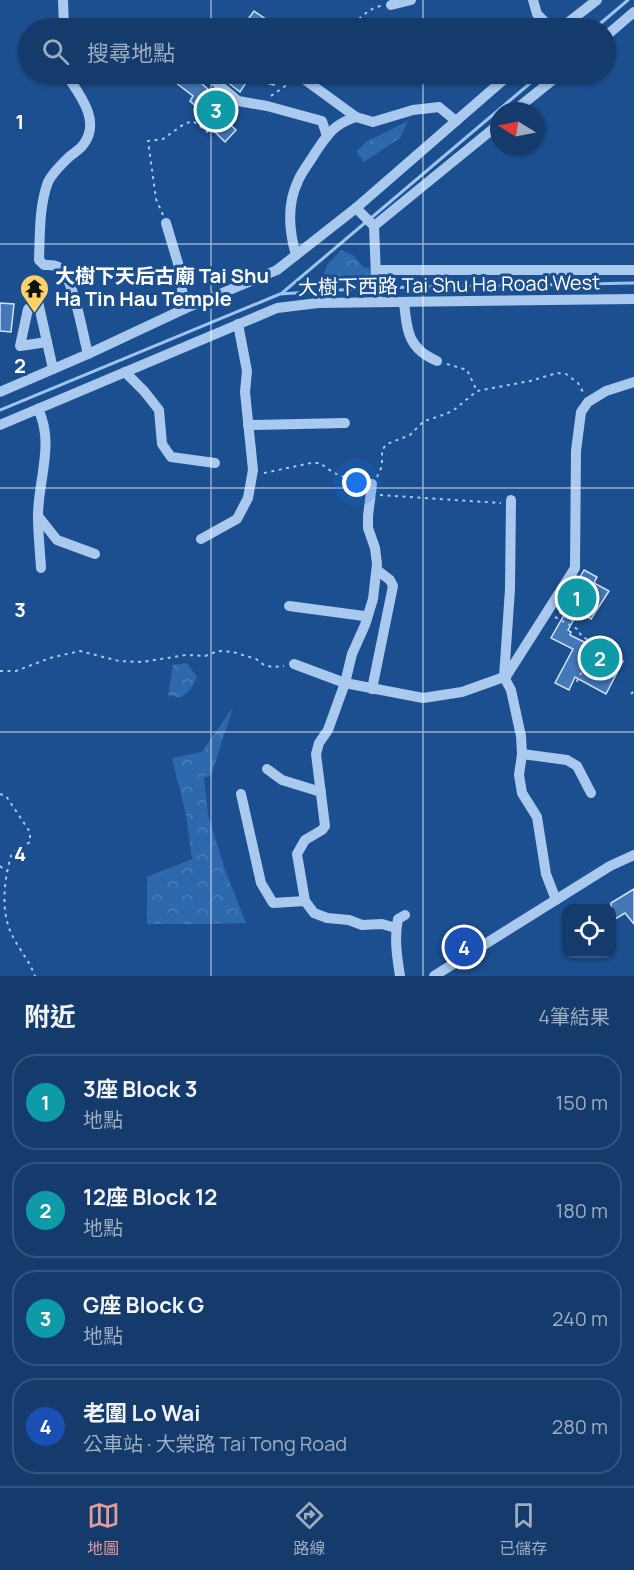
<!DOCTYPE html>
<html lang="zh-TW">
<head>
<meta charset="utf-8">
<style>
  body { margin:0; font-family:Manrope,"Noto Sans TC",sans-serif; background:#1d4271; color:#f1f3f6 }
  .controls { position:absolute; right:18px; bottom:18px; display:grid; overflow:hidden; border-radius:12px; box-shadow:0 2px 4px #0004 }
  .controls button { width:54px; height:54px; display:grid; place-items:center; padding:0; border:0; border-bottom:2px solid #33557e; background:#143b6b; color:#f1f3f6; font:30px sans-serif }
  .compass { position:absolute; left:490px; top:102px; width:54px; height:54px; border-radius:50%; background:#143b6b; box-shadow:0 2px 4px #0004; rotate:280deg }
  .you { position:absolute; left:357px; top:483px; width:21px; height:21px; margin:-15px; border:4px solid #fff; border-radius:50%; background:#1a73e8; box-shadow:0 0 0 9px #1a73e833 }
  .badge { display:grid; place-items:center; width:39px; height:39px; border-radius:50%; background:#e69b98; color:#fff; font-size:20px; font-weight:700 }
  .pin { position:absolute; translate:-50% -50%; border:3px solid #fff; box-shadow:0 2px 6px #0006 }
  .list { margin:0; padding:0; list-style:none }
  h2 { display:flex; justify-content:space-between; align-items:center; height:78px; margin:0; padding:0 24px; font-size:26px }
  h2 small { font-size:20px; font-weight:400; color:#9dadc1 }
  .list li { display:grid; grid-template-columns:39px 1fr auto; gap:18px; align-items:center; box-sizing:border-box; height:96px; margin:0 12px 12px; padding:0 12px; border:2px solid #33557e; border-radius:24px }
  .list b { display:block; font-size:22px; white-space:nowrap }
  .list p { margin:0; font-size:20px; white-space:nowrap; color:#9dadc1 }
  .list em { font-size:20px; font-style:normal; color:#9dadc1 }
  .icon { flex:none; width:33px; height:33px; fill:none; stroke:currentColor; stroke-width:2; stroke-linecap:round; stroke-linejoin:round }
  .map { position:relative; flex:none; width:634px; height:976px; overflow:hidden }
  .search { position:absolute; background:#143b6b; box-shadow:0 2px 4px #0004; left:18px; right:18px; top:18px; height:66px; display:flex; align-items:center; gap:15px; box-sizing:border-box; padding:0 21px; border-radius:33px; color:#9dadc1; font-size:22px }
  .sheet { height:510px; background:#143b6b }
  nav { display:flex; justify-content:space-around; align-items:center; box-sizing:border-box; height:84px; border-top:2px solid #33557e; background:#143b6b; font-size:16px; color:#9dadc1 }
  nav a { display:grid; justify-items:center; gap:3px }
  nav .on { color:#e69b98 }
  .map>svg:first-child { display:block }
  .forest { fill:url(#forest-crowns) }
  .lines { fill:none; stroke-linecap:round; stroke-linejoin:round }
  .stream { stroke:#9cc4f0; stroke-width:3 }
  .building { fill:#4478b7; stroke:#cfe3fa; stroke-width:1.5 }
  .path { stroke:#a9c9ee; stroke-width:2; stroke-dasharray:3 4.5; stroke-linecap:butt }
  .minor { stroke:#a9c9ee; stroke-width:10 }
  .grid { fill:none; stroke:#fff; stroke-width:1.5; stroke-opacity:0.55 }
  .labels { text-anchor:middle; stroke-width:6; stroke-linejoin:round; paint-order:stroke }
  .poi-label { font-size:20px; font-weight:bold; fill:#fff; stroke:#1b4f8f; text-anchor:start }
  .street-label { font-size:20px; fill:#fff; stroke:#1b4f8f }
  .grid-label { font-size:20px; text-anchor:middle; font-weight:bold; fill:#fff; stroke:#1b4f8f; stroke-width:6; stroke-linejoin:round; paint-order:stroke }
</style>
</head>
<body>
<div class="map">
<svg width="634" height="976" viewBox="0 0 634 976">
  <defs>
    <pattern id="forest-crowns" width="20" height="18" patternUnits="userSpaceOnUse" patternTransform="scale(1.5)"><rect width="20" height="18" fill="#2e69ad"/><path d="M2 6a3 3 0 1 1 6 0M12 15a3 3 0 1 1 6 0" fill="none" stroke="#4d80b9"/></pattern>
  </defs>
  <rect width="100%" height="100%" fill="#1b4f8f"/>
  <g class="forest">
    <polygon points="408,121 400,138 364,162 356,152 366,142"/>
    <polygon points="341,250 354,256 363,267 372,269 372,281 352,282 324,274 327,265"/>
    <polygon points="187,663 197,677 190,690 181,698 168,695 173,665"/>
    <polygon points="233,707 211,776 204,777 208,815 225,870 246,923 208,924 147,924 147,877 192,859 186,815 172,758 202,752"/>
  </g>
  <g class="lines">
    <g class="stream">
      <polyline points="595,28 628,0"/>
      <polyline points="371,218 541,74"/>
      <polyline points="282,293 366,222"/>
      <polyline points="0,410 280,294 370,288 634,283"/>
    </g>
  </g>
  <g class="building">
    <polygon points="254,11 279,28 255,28 246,22"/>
    <polygon points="181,74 191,74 227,106 220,115 236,130 225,142 215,132 220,128 190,101 193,96 175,82"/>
    <polygon points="217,74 277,74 274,85 249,78 240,92"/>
    <polygon points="0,303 14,304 11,332 0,331"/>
    <polygon points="584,570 597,577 594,583 609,591 591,619 578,612 568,630 571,632 570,635 623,661 606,694 575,677 569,690 555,683 573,649 551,638 564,615 560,613"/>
    <polygon points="634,889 634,924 625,913 612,921 611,903"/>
  </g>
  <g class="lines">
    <g class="path">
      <polyline points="319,28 323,27 337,28"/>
      <path d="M 347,28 C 359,21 366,9 381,6"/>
      <polyline points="271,96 291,82"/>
      <polyline points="163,215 156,199 148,141 163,139 184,124 193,121 209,133 232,108"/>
      <polyline points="447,364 467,370 477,391"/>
      <polyline points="264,473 311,463 320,463 334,473 347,478 364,480"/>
      <polyline points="377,477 382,466 382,450 387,444 410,435 424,421 446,414 455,409 477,391 530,381 557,373 566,374 578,383 584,394"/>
      <polyline points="380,495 501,503"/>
      <polyline points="555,617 579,630 581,636 596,644 575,685"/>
      <polyline points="586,663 615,677"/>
      <polyline points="0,671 16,671 50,658 80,651 119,661 142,662 186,655 205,656 218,651 233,652 256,659 264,665 272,667 284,666"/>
      <polyline points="631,694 634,691"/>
      <path d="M 0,794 L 6,796 L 30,832 L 30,842 L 12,853 C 4,878 0,911 12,935 C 19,949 30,962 35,976"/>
      <polyline points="0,866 6,871"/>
    </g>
    <g class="minor">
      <polyline points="63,0 64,28"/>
      <polyline points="533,0 537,14 551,28"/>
      <polyline points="391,5 411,0"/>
      <polyline points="561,28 597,0"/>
      <polyline points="606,36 634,12"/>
      <path d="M 66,74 C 79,94 102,121 83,145 C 80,149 74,153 69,157 C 62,164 52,173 48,182 C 39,206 40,235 39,260 L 44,265 C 50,265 56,264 61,269 C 74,281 83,335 88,354"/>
      <polyline points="206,74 238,101 267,106 322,121 327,136"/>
      <polyline points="297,74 356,117 373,122 413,110 439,107 456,121"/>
      <polyline points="514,111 560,74"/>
      <polyline points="356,208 374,226 377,302"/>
      <polyline points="166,223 180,270 184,309"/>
      <polyline points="374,226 499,124"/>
      <path d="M 296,255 C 289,231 287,204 298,181 C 302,171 310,162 315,153 C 328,134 334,124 356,117"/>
      <polyline points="377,270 634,270"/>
      <polyline points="35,288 53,369"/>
      <path d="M 404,302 C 407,331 408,349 437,361"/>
      <polyline points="38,305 28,309 20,346 47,342"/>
      <polyline points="125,372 144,391 159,410 162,444 171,457 215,463"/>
      <polyline points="0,392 88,354 184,309 277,270 356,208 510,74"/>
      <path d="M 38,409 C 55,443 38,480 38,516 C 38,533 40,551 41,568"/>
      <polyline points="0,425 277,308 318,303 634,299"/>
      <polyline points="248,425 345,423"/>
      <polyline points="372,484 368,516 368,528 375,548 377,564 373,599 365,625 352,654 345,683 328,730 319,743 316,754 325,826 322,830 305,840 297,854 305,901 314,913 327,918 349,920 362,925 382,924 396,928"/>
      <polyline points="511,500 510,589 504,677 511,690 521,736 522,754 519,775 522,793 537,817 546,874 556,900"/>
      <polyline points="38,516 57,540 95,554"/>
      <polyline points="201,539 237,519 248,498 253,470 245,392 247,371 238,324"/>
      <polyline points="289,606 364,616 367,619"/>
      <polyline points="294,664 345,683 423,698 462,692 504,677"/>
      <polyline points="505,678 575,568 576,451 581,412 588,402 606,391 634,382"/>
      <polyline points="372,689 393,586 390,580 377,570"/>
      <polyline points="522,754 567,760 577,766 591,793"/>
      <polyline points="267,769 282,780 321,792"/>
      <polyline points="241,794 261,883 273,903 305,901"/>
      <path d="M 400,976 C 397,957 394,938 398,919 L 405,915"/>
      <polyline points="434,976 610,866 634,855"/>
    </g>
  </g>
  <path class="grid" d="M 211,0 L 211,28M 423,0 L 423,28M 211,74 L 211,976M 423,74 L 423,976M 0,244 L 634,244M 0,488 L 634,488M 0,732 L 634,732"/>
  <defs>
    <symbol id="temple-pin" viewBox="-11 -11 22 30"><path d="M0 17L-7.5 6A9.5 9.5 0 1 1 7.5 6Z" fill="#ffd166" stroke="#1b4f8f"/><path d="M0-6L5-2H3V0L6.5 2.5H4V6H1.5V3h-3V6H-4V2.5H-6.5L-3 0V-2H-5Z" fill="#111"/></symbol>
  </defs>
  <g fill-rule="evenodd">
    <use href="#temple-pin" x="18" y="272" width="33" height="45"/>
  </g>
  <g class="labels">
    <g class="poi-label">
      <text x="55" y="283">大樹下天后古廟 Tai Shu<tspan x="55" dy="23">Ha Tin Hau Temple</tspan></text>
    </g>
    <g class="street-label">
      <text transform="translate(449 285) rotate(-1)" y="7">大樹下西路 Tai Shu Ha Road West</text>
    </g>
  </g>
  <g class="grid-label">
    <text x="20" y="129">1</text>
    <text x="20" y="373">2</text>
    <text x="20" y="617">3</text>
    <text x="20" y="861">4</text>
  </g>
</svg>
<div class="controls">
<button><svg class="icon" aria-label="locate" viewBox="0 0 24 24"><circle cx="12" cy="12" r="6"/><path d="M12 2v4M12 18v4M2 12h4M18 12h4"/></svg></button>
</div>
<svg class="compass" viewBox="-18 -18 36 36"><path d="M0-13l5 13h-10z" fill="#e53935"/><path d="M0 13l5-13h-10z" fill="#9dadc1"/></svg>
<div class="you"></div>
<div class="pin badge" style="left:577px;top:598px;background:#0f9aa8">1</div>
<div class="pin badge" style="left:600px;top:658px;background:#0f9aa8">2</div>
<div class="pin badge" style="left:216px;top:110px;background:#0f9aa8">3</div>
<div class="pin badge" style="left:464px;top:947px;background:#1a4fb4">4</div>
<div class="search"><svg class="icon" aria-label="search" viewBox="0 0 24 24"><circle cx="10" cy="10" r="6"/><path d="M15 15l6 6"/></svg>搜尋地點</div>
</div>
<section class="sheet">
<h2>附近<small>4筆結果</small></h2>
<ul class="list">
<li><span class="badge" style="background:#0f9aa8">1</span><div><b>3座 Block 3</b><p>地點</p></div><em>150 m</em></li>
<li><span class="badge" style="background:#0f9aa8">2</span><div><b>12座 Block 12</b><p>地點</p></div><em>180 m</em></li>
<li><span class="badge" style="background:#0f9aa8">3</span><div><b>G座 Block G</b><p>地點</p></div><em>240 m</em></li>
<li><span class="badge" style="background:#1a4fb4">4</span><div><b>老圍 Lo Wai</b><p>公車站 · 大棠路 Tai Tong Road</p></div><em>280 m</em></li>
</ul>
</section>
<nav>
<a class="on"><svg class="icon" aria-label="map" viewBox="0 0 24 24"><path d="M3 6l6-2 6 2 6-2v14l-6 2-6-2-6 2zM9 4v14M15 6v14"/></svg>地圖</a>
<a><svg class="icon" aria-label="directions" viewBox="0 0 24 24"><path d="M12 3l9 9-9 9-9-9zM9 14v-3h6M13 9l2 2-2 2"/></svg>路線</a>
<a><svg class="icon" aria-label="saved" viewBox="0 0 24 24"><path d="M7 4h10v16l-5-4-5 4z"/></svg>已儲存</a>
</nav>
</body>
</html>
